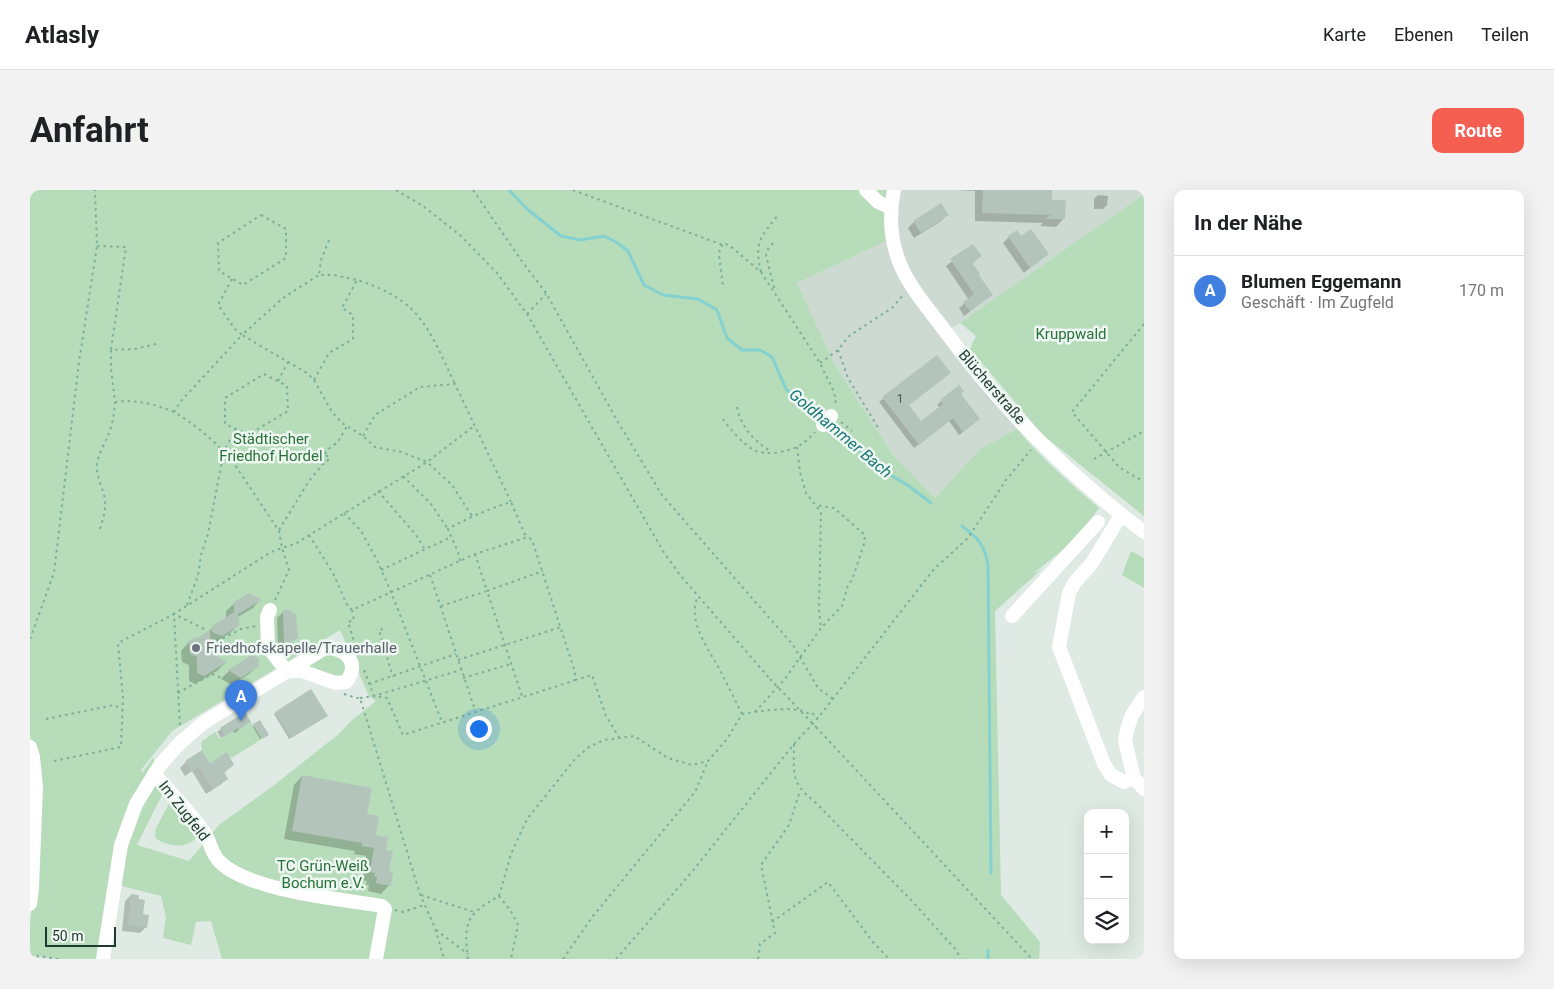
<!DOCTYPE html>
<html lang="de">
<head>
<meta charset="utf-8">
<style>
  body { margin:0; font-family:Roboto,sans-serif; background:#f2f2f2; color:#202124 }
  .controls { position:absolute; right:15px; bottom:15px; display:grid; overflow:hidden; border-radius:10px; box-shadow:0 5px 20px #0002 }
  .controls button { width:45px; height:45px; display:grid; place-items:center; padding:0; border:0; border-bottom:1px solid #e0e0e0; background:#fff; color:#202124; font:25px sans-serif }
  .scale { position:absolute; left:15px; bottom:12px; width:71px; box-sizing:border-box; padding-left:5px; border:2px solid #1f3a2e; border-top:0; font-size:14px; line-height:18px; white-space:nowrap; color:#1f3a2e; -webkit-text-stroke:4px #eef7f1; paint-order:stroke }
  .you { position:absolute; left:448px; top:538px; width:18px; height:18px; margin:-12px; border:4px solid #fff; border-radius:50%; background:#1a73e8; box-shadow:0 0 0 8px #1a73e833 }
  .badge { display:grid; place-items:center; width:32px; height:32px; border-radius:50%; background:#f45f52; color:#fff; font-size:16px; font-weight:700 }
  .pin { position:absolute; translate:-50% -41px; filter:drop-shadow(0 1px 2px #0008) }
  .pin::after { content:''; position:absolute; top:26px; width:18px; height:15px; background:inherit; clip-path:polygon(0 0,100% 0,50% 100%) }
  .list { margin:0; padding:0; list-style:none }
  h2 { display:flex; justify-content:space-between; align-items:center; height:65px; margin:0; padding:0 20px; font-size:21px }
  h2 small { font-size:16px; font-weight:400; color:#757577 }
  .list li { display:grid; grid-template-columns:32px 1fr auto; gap:15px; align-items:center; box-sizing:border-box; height:70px; padding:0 20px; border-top:1px solid #e0e0e0 }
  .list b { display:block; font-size:19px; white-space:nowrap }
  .list p { margin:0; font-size:16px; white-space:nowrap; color:#757577 }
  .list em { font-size:16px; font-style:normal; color:#757577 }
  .icon { flex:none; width:28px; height:28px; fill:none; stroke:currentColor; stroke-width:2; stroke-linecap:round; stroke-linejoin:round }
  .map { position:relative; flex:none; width:1114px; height:769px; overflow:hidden; border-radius:10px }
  header { display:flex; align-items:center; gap:30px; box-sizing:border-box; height:70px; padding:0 25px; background:#fff; border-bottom:1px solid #e0e0e0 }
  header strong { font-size:24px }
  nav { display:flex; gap:28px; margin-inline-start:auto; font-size:18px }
  .intro { display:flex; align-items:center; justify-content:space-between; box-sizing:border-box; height:120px; padding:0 30px }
  h1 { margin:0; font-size:35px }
  .button { padding:12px 22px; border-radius:10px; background:#f45f52; color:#fff; font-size:18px; font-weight:700 }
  main { display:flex; gap:30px; padding:0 30px }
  aside { flex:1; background:#fff; border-radius:10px; box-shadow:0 5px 20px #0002 }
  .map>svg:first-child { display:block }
  .built { fill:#ccdad1 }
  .green { fill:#b6dcba; fill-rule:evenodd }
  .shadow { fill:#0003 }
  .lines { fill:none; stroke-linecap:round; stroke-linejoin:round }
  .stream { stroke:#84d1d0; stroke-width:3 }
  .building { fill:#b3c5bb }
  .path { stroke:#7eae97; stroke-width:2; stroke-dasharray:2.5 4; stroke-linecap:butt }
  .minor { stroke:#fff; stroke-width:14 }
  .path-bridge { stroke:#7eae97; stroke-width:2; stroke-dasharray:2.5 4; stroke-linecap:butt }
  .worship-dot { fill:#6b7280; stroke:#eef7f1; stroke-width:2 }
  .labels { text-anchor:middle; stroke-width:5; stroke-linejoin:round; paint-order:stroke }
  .number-label { font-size:12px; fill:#445d51 }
  .park-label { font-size:15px; fill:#297139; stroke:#eef7f1 }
  .street-label { font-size:15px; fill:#1f3a2e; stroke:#eef7f1 }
  .worship-label { font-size:15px; fill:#5b616d; stroke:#eef7f1; text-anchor:start }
  .water-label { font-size:16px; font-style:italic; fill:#197676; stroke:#eef7f1 }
</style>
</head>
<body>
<header>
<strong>Atlasly</strong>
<nav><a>Karte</a><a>Ebenen</a><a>Teilen</a></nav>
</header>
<div class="intro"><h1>Anfahrt</h1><a class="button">Route</a></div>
<main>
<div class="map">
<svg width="1114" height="769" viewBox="0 0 1114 769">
  <rect width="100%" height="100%" fill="#deeae3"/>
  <polygon class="built" points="862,0 1114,0 1114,4 930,133 910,145 987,239 950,259 905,308 862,264 805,175 767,93 856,51"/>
  <g class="green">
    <path d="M 0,0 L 862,0 L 856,51 L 767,93 L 805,175 L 862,264 L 905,308 L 950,259 L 987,239 C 1011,268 1040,293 1069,318 L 1047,348 L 1004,383 L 1011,380 L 965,421 L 971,705 L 1010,752 L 1009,769 L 192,769 L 181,731 L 166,732 L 161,755 L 133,748 L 136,727 L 131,706 L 80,693 L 67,769 L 28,769 L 0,765 L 0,733 L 6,684 L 6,562 L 0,546 ZM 310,440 L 339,506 L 346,511 L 321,531 L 310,543 L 243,596 L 189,635 L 159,671 L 107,655 L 133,603 L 127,573 L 123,568 L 113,582 L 111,580 L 142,541 Z"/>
    <polygon points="1114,4 1114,326 1013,245 940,159 946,146 930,133"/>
    <polygon points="1101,361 1114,368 1114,398 1092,385"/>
    <polygon points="296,463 305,464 317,474 312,488 276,476"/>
    <polygon points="221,532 232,549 201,568 197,563 180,573 172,560 171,552 185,542 190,549 207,538 209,540"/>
    <path d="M 141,610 L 168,642 L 164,650 C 161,652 156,655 153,655 C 145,657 130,653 125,647 L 126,638 Z"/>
  </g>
  <g class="shadow">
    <polygon points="927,0 1021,0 1021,11 1034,28 1026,37 1010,36 1013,33 945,31 945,1"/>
    <polygon points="1068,5 1078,6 1077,15 1073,19 1064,19 1064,9"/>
    <polygon points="910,15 917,25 911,31 884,48 878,38 884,32"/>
    <polygon points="979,47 991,48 1017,64 994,83 973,53"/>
    <polygon points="943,55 950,66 942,74 947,85 962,104 934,126 929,118 939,110 916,76"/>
    <polygon points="906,166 878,215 891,232 910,218 907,215 911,211 944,233 929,245 919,231 884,258 849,212"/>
    <polygon points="230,410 223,418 208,427 209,434 200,443 183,454 179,453 179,463 195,473 187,481 165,494 159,491 159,475 152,472 151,461 159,452 174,446 183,437 196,428 196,421 205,413"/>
    <polygon points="253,422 266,447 251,460 248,458 247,428"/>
    <polygon points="222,466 228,476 219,484 202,495 191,489 199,481"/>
    <polygon points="280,501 295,527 259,549 244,524"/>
    <polygon points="219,532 205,543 203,541 191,548 187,542 191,539"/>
    <polygon points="224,535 236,546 230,549 223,537"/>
    <polygon points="156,572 180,575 203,575 193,584 197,589 190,595 176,604 162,581 155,586 150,578"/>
    <polygon points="272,586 336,625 344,646 355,661 359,695 351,704 338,701 339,695 336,695 337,691 332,690 336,666 324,664 325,661 254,649 264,595"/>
    <polygon points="101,705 112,725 116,737 110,743 92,741 95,711"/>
  </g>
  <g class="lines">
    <g class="stream">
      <polyline points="479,0 497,19 531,46 550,50 574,46 586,52 598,61 614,95 633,105 668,109 687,120 697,148 712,160 730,160 742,167 756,199 793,230"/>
      <polyline points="798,234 859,284 879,296 901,313"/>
      <path d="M 932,336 C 949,349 954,354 958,375 L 961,683"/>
      <polyline points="958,760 958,769"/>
    </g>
  </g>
  <g class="building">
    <polygon points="953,0 1022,0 1022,10 1036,10 1035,29 1016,29 1021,25 952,23"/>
    <polygon points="911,13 919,25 891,43 883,31"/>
    <polygon points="1001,39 1019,64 1000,78 978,46 987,40 991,46"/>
    <polygon points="943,54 952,66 942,73 950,84 949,85 963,105 940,121 933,112 944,104 920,69"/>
    <polygon points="907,165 921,183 879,215 891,231 913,214 910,210 929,195 934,201 931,204 950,229 933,242 923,228 889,255 852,207"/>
    <polygon points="219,403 232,410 208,424 210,435 192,446 182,442 182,436 204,422 204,412"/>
    <polygon points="256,419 266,424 268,448 258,454 254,452 253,421"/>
    <polygon points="180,440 181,463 197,472 174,486 167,483 167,467 160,464 159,451 166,447 168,448"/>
    <polygon points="222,465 229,468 229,476 211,488 198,480"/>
    <polygon points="281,499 298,526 261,548 245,522"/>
    <polygon points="215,522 221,532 209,540 208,538 195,546 190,538"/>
    <polygon points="230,530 239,545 232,549 223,534"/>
    <polygon points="172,560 180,573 197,562 204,575 194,582 198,589 183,599 169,576 161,581 155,571"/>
    <polygon points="272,585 342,598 337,624 349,626 346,645 358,647 356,660 363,661 359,681 363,682 361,696 346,693 347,687 344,686 345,683 340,682 344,658 332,656 332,653 262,641"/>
    <polygon points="101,704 109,705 109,709 115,710 113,724 119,725 117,738 98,735"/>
  </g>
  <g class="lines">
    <g class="path">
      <polyline points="366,0 393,16 431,46 467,83 497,124 633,361 650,385 740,489"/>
      <polyline points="443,0 491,70 516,103 588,232 632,305 763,455 788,498 803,509"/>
      <polyline points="543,0 693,55 694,54 699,55 731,82 790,173 803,200 806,209 805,216"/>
      <polygon points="231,25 256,39 256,68 213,95 189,81 188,53"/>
      <polyline points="299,50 291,70 289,85 304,85 327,90"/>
      <polyline points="743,53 738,59 736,65 745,102"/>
      <polyline points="693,55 690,57 689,66 693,96"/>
      <polyline points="67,56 96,57 81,159"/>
      <path d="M 731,82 C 724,52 730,48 748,25"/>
      <polyline points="202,89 188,115 205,139 212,145 253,108 289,85"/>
      <polyline points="497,124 516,104"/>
      <polyline points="1114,134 1042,222 1089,277 1107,288 1114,290"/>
      <path d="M 126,154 L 105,159 L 81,160 L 81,178 L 85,212 C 106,209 124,214 144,222"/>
      <polyline points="808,160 818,188 849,239"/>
      <polyline points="790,173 808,160 819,146 862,118 874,104"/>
      <path d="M 284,190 L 299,163 L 323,149 L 323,125 L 312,118 L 327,90 C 391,110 398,138 425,194"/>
      <polyline points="248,191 258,172"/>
      <path d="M 707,217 C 711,237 723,250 740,261"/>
      <path d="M 693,229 C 698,237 715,256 724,260 C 735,266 760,262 770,255 C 776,252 780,247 785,242"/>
      <polyline points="811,232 822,241"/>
      <polyline points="799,243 812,254"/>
      <polyline points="333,246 345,225 390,197 425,194 481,312"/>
      <polyline points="767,257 770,282 776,303 791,322 789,419 791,438"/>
      <polyline points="295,264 296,261 308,252 317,236"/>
      <circle cx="293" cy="269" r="5"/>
      <polyline points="1064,269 1114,241"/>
      <polyline points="373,286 401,314 418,339"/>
      <polyline points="348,301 386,345 394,358"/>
      <polyline points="314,323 331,341 347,370 361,402 412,532"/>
      <path d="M 70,339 C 73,329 76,320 75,309 C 73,298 66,287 67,275 C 68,264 75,253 79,243 C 83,233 84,223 85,212"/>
      <polyline points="249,340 279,291 293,274"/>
      <polyline points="279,345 303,383 318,417 322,420 445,364 498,347 502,350 545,482 545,490 537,493 373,545 357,508 344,506 334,480"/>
      <polyline points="445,364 457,401 513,381"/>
      <path d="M 430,371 L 428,362 L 418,339 C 438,328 458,319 481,312 L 496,347"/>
      <polyline points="351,380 421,347"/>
      <polyline points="400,385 445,520"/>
      <polyline points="245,410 259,380 252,358 265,354 397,272 444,236"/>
      <polyline points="157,415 168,386 171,365 178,344 194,261 206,239 218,245 258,221 257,196 234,184 195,208 195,234 206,239"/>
      <polyline points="411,416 457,401 492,506"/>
      <polyline points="322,420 324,430 318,432 326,457"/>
      <path d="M 174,439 L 144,424 L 241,362 L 252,358 L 249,341 L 203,272 C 186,252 166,235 144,222 L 151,211 L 212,145 L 277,183 L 284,190 L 302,222 L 312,233 L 333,246 L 345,257 L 371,262 L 397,272 L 422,295 L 442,326"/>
      <polyline points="353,439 349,440 363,487"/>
      <polyline points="0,449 24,383 49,172 67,56 65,0"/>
      <polyline points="180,451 192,449 211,439 226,436"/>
      <polyline points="428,470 531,437"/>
      <polyline points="433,488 481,474"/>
      <polyline points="545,490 562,485 576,526 589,547"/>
      <polyline points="339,494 426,464"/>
      <polyline points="148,503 182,484 194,489 196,487 213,495"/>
      <polyline points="314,504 326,508 330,508 390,704 405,738 414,769"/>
      <polyline points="330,508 344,506 431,480"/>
      <polyline points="725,522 754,490 791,438 812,416 818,395 822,390 834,354 835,345 804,318 785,315"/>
      <path d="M 712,524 C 728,521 766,515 779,524 L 782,523 L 788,528"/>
      <polyline points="16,529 84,515 93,520"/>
      <polyline points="786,537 1002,769"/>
      <path d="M 764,554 C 764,584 760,592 785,612 L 881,710 L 927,761 L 930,769"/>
      <polyline points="24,571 91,557 93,508 88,453 144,424 150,538"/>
      <polyline points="391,705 444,722"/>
      <polyline points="469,706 481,721 488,735 481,769"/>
      <polyline points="365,720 373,722 394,715"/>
      <polyline points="742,732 798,692 843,752 859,769"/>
      <polyline points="406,740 438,764"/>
      <polyline points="0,765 28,769"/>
      <path d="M 438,769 C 433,732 437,724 469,706 L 481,664 L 497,629 L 545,569 L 559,557 L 574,550 L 604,546 L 638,568 L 662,575 L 678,571 L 697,549 L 712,524 C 705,510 698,496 691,482 C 680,461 656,431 668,406"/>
      <polyline points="533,769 563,726 665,602 678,571"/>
      <polyline points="586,769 661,683 764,554 788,528 904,379 938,348 976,290 1001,260"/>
      <polyline points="728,769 730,754 745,743 731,675 759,635 770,601"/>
    </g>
    <g class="minor">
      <polyline points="836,0 848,12 861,18"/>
      <path d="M 864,0 C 859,25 860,50 870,74 C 880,98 897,117 912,137 C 969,215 1038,285 1114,342"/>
      <polyline points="793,235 801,226"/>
      <polyline points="1091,325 1062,373 1045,392 1039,403 1029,457 1074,574 1081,585 1094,592 1104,588"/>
      <polyline points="240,420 237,427 238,457 257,482"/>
      <polyline points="982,426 1068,332"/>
      <polyline points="1114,507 1102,525 1097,540 1095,551 1104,588 1114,599"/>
      <polyline points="0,557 3,567 6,597 2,698 0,714"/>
      <path d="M 124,584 C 141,602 159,622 174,642 C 181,652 181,664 190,672 C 219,701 311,709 352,716 L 355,719 L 346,769"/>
      <path d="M 73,769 L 91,655 L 106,614 L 130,575 L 150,553 L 173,533 L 295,458 C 316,458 331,473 316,492 L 305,493 L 272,481 L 259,481"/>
    </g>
    <polyline class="path-bridge" points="740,489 786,537"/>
  </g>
  <circle class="worship-dot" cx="166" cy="458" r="5"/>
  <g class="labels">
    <g class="number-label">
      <text x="870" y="213">1</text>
    </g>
    <g class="park-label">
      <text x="1041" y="149">Kruppwald</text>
      <text x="241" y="254">Städtischer<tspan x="241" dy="17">Friedhof Hordel</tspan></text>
      <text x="293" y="681">TC Grün-Weiß<tspan x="293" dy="17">Bochum e.V.</tspan></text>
    </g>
    <g class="street-label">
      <text transform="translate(962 197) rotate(49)" y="5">Blücherstraße</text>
      <text transform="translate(154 621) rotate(52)" y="5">Im Zugfeld</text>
    </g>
    <g class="worship-label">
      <text x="176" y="463">Friedhofskapelle/Trauerhalle</text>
    </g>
    <g class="water-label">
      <text transform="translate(811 243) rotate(40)" y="6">Goldhammer Bach</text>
    </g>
  </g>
</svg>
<div class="controls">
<button>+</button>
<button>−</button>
<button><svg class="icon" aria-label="layers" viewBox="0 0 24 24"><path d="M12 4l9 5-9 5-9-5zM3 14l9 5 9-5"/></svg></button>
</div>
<div class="scale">50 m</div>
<div class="you"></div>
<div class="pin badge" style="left:211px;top:531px;background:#3f7fe0">A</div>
</div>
<aside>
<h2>In der Nähe<small></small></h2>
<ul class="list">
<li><span class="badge" style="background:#3f7fe0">A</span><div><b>Blumen Eggemann</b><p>Geschäft · Im Zugfeld</p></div><em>170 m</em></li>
</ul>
</aside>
</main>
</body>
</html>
